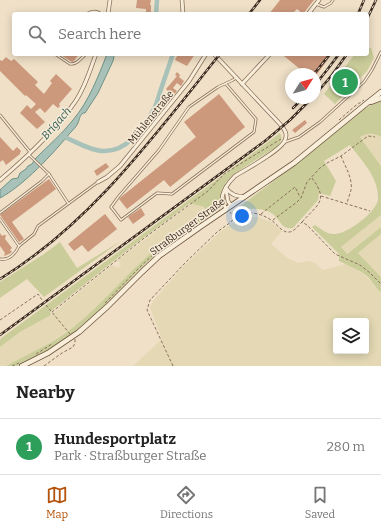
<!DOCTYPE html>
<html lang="en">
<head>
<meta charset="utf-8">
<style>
  body { margin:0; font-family:Bitter,serif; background:#f6f6f6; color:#222 }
  .controls { position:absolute; right:12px; bottom:12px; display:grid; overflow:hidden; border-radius:4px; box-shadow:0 2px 10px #0003 }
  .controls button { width:36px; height:36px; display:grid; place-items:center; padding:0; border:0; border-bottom:1px solid #e0e0e0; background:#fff; color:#222; font:20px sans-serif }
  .compass { position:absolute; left:285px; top:68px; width:36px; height:36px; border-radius:50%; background:#fff; box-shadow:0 2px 10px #0003; rotate:53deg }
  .you { position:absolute; left:242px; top:216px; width:14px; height:14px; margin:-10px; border:3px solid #fff; border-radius:50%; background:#1a73e8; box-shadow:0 0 0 6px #1a73e833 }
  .badge { display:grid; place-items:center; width:26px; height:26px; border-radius:50%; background:#b45309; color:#fff; font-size:13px; font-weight:700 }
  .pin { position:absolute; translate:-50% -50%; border:2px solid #fff; box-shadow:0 1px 4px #0006 }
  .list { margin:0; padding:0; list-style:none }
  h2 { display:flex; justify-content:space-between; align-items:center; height:52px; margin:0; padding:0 16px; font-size:17px }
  h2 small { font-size:13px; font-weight:400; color:#767676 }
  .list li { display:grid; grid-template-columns:26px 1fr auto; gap:12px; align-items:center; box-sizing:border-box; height:56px; padding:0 16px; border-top:1px solid #e0e0e0 }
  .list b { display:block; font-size:15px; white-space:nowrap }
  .list p { margin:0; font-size:13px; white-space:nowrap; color:#767676 }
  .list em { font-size:13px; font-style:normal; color:#767676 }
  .icon { flex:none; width:22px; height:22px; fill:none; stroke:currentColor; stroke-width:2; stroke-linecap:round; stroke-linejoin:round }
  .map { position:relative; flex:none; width:381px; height:366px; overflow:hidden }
  .search { position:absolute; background:#fff; box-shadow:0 2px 10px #0003; left:12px; right:12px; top:12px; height:44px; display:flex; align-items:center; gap:10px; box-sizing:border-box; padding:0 14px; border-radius:4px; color:#767676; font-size:15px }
  .sheet { height:108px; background:#fff }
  nav { display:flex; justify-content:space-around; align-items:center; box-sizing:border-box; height:56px; border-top:1px solid #e0e0e0; background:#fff; font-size:11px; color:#767676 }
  nav a { display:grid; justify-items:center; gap:2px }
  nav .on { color:#b45309 }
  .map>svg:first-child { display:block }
  .farmland { fill:#e4d9b4; fill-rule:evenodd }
  .green { fill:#cacd9a }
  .water { fill:#a8c2b9; stroke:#6e9186 }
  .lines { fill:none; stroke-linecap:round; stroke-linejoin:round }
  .canal { stroke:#a8c2b9; stroke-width:4.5 }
  .building { fill:#cd997d }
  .service-casing { stroke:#8a725c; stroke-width:3 }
  .minor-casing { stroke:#8a725c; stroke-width:4.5 }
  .secondary-casing { stroke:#6c533f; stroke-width:6 }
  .path { stroke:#8a725c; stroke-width:1; stroke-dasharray:3 2; stroke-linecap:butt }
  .service { stroke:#f9eeda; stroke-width:1.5 }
  .minor { stroke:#f9eeda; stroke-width:3 }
  .secondary { stroke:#f9eeda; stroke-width:4.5 }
  .rail-casing { stroke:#3b2b20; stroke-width:2.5 }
  .rail { stroke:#f6ebd6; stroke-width:1; stroke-dasharray:3; stroke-linecap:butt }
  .labels { text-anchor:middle; stroke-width:3; stroke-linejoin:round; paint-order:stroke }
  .street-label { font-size:10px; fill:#3b2b20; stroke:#f6ebd6 }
  .water-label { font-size:11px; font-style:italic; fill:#2f5a55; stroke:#f6ebd6 }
</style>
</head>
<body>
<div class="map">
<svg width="381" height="366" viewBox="0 0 381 366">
  <rect width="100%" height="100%" fill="#efe0c7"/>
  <g class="farmland">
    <polygon points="368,133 377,134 381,137 381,166 360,137"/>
    <polygon points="193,203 204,207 207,212 170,238 90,314 74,327 41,348 6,366 0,366 0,347 20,332 51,315 112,265 118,268 121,265 118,260"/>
    <polygon points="381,215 381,227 346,254 341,247"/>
    <path d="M 258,217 L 271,222 L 282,231 L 271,244 L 287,258 L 298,263 L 308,261 L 315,263 L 323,270 L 346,264 L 356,269 L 368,278 L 377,289 L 381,292 L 381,366 L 133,366 L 162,339 L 150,308 L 153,301 L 184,266 L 221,231 L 236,221 L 246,218 ZM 336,321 L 366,321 L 366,351 L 336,351 Z"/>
    <polygon points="381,234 381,277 358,253"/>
  </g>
  <g class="green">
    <polygon points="367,47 371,48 374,58 367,71 335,104 324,94 355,54 367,54"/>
    <path d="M 381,100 L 381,137 C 372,132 368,133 360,137 L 381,166 L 381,215 L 341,247 L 347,254 L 381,227 L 381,234 L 358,253 L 381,277 L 381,292 C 375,288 373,282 368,277 C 360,270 349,266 339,261 L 339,254 L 312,227 L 315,225 C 321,229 326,234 334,234 C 346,235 377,212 378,199 C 379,178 362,161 350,145 L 324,161 L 336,181 L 330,196 L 319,193 L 318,200 L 293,228 C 281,230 280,219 273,214 C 268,210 254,208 247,209 C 244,210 241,212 238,213 L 234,211 L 314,150 L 357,113 L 371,105 Z"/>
    <path d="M 280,133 C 283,139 281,142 277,147 C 263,156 230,173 224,186 C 220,193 221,201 221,208 L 219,210 L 182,234 L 164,248 L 145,264 L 95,315 L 67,338 L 47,350 L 17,366 L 6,366 C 30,353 54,343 75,326 C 102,304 124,277 150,254 C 167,238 188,225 207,212 L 204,207 L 190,203 L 130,248 L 50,312 L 51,315 L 20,332 L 0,347 L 0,339 Z"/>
    <polygon points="121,241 44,297 27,279 0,298 0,282 44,254 60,242 77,268"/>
  </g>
  <path class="water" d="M 107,54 L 113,54 L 114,56 L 113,61 L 98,93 L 85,113 L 83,113 C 79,117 80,118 78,123 C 76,127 73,130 70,133 C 53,154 23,186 0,198 L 0,190 L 12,179 L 18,178 L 20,173 L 26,169 L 28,166 L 32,164 L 36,158 C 48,146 62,134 73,120 C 89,101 98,77 107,54 Z"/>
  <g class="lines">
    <g class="canal">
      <polyline points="156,14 157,0"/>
      <path d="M 62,136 C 75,141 88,150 102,151 C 126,153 144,128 154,109 C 157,103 159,95 161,89 C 165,77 169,66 173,54"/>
    </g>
  </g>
  <g class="building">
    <polygon points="137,0 151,0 150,5 151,5 151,14 146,14 146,9 136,8"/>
    <polygon points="280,0 314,0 303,14 297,9 292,14 269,14"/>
    <polygon points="59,54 79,54 74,61 72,62"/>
    <polygon points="178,54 195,54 187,66 175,60"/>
    <polygon points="286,54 332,54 317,74 306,74 284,56"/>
    <polygon points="6,57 11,61 14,59 38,82 35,85 44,94 52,83 50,81 56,74 72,89 59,104 60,106 58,108 53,104 45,113 40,108 35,112 45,122 37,129 20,113 27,105 31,109 36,104 26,95 25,96 0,71 0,60 2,61"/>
    <polygon points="177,72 180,75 179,77 184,81 181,86 177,83 173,88 177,91 173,96 166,89 177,76 175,75"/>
    <polygon points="219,94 245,127 170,187 164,180 127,209 119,199 121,197 196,137 184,122"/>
    <polygon points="305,120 307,123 295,133 292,130"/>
    <polygon points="0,137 13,151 17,147 21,151 20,153 20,154 6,165 3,160 0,162"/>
    <polygon points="106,163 109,167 97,176 94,171"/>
    <polygon points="49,179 56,189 12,222 24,239 19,242 0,215"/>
    <polygon points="141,208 145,215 133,224 128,217"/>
    <polygon points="105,214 117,229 88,252 82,245 74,251 68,244"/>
    <polygon points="0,233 2,236 4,235 6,235 5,239 12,248 10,250 12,252 9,254 4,256 5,253 0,246"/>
  </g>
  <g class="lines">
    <defs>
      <g id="service">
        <polyline points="316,4 324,7 331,3 333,0"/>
        <path d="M 86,14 C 91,11 97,10 101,14"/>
        <polyline points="104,14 105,14"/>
        <path d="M 55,54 L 70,64 C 77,65 81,58 86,54"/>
        <polyline points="226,84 256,119 254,132 172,194 157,193 121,220 111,207 119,196 159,150 189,107 218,87 233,80 236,78"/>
        <polyline points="0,115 30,152"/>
        <polyline points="285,142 299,137 320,122 343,101 364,82 372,70 381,52"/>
        <polyline points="29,155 49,174 68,203"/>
        <polyline points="0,213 42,181 49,174"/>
        <path d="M 0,219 L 19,246 C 16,253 9,261 0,259"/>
        <polyline points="19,246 34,234 38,226 98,182"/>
      </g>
      <g id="minor">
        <polyline points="182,0 183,14"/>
        <polyline points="108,14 110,0"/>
        <polyline points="308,14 319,0"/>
        <path d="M 214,54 L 280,124 C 284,129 288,133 285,140 C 282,150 245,170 235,176 C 231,180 229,182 226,187 C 221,197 221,198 226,209"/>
        <polyline points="242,84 270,54"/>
        <path d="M 0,180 C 27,157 55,131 75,102 C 85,88 90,70 96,54"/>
        <polyline points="98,182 107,177 120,166 189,81 206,54"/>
        <path d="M 226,188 C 231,195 236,196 245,197"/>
        <polyline points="226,190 228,201 231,206"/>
      </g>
      <g id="secondary">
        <polyline points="371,102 381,98"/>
        <polyline points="22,366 48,353 79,332 108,306 142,272 159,256 200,227 294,163 366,104 381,92"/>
      </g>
    </defs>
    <use href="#service" class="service-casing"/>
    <use href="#minor" class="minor-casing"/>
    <use href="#secondary" class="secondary-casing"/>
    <g class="path">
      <polyline points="339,120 355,106 364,100"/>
      <path d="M 341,156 C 345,166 353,179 351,190 C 350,194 348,199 347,203"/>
      <polyline points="321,196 370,211"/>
      <polyline points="261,214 295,187 300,197"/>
      <path d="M 235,218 C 239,216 245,214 250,213 C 258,213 265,216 271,220 C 276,223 282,233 289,232 C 294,232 298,226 302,222 L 307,225 L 335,254 L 360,265 L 370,273 L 381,284"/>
      <polyline points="273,220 297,202 301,198 307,182 320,168 327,163 341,156 364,139 368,136 375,137"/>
      <path d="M 302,222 C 318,204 329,201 312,178"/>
      <polyline points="105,303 137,270 161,247 175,236 221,205"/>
      <polyline points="46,305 70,334"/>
      <polyline points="52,312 143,239 208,191 224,174 240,164 281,139"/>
      <polyline points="0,320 38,294 42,300"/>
      <polyline points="36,354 52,344"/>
      <polyline points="12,366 19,363"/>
      <polyline points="44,366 62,353 73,347 75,343 75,339"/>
      <polyline points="173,366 147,310 150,300 186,262 217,232 231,222 234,218 230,212"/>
    </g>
    <use href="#service" class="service"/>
    <use href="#minor" class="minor"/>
    <use href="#secondary" class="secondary"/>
    <defs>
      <g id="rail">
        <polyline points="249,14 260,0"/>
        <polyline points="358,14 364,0"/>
        <polyline points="367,19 376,0"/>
        <polyline points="314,74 330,54"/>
        <polyline points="315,85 327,70 339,54"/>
        <polyline points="315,95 332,75 347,54"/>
        <polyline points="293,108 303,98"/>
        <path d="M 0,279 C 91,223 154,136 220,54"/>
        <polyline points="0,335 265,141 290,120 312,98"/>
      </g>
    </defs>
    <use href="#rail" class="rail-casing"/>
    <use href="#rail" class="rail"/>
  </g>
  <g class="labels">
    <g class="street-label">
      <text transform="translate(150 117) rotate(-51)" y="4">Mühlenstraße</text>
      <text transform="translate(187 226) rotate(-36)" y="4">Straßburger Straße</text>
    </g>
    <g class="water-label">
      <text transform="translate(56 123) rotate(-49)" y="4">Brigach</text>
    </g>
  </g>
</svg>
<div class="controls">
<button><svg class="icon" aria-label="layers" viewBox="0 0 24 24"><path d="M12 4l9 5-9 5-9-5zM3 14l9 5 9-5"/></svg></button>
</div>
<svg class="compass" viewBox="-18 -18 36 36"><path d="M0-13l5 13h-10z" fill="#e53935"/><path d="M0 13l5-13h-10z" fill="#767676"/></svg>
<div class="you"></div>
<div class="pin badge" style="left:345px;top:82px;background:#2e9e5b">1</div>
<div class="search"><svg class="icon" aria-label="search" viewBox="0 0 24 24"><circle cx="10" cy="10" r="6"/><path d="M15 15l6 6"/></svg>Search here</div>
</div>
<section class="sheet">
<h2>Nearby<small></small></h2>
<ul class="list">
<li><span class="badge" style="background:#2e9e5b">1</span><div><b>Hundesportplatz</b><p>Park · Straßburger Straße</p></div><em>280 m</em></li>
</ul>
</section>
<nav>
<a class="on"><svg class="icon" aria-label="map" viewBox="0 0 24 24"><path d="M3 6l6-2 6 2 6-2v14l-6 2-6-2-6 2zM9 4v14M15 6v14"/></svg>Map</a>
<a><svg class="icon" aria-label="directions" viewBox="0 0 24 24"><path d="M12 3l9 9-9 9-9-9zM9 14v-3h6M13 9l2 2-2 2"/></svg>Directions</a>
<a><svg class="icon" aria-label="saved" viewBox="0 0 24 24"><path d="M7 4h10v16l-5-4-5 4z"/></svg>Saved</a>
</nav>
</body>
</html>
